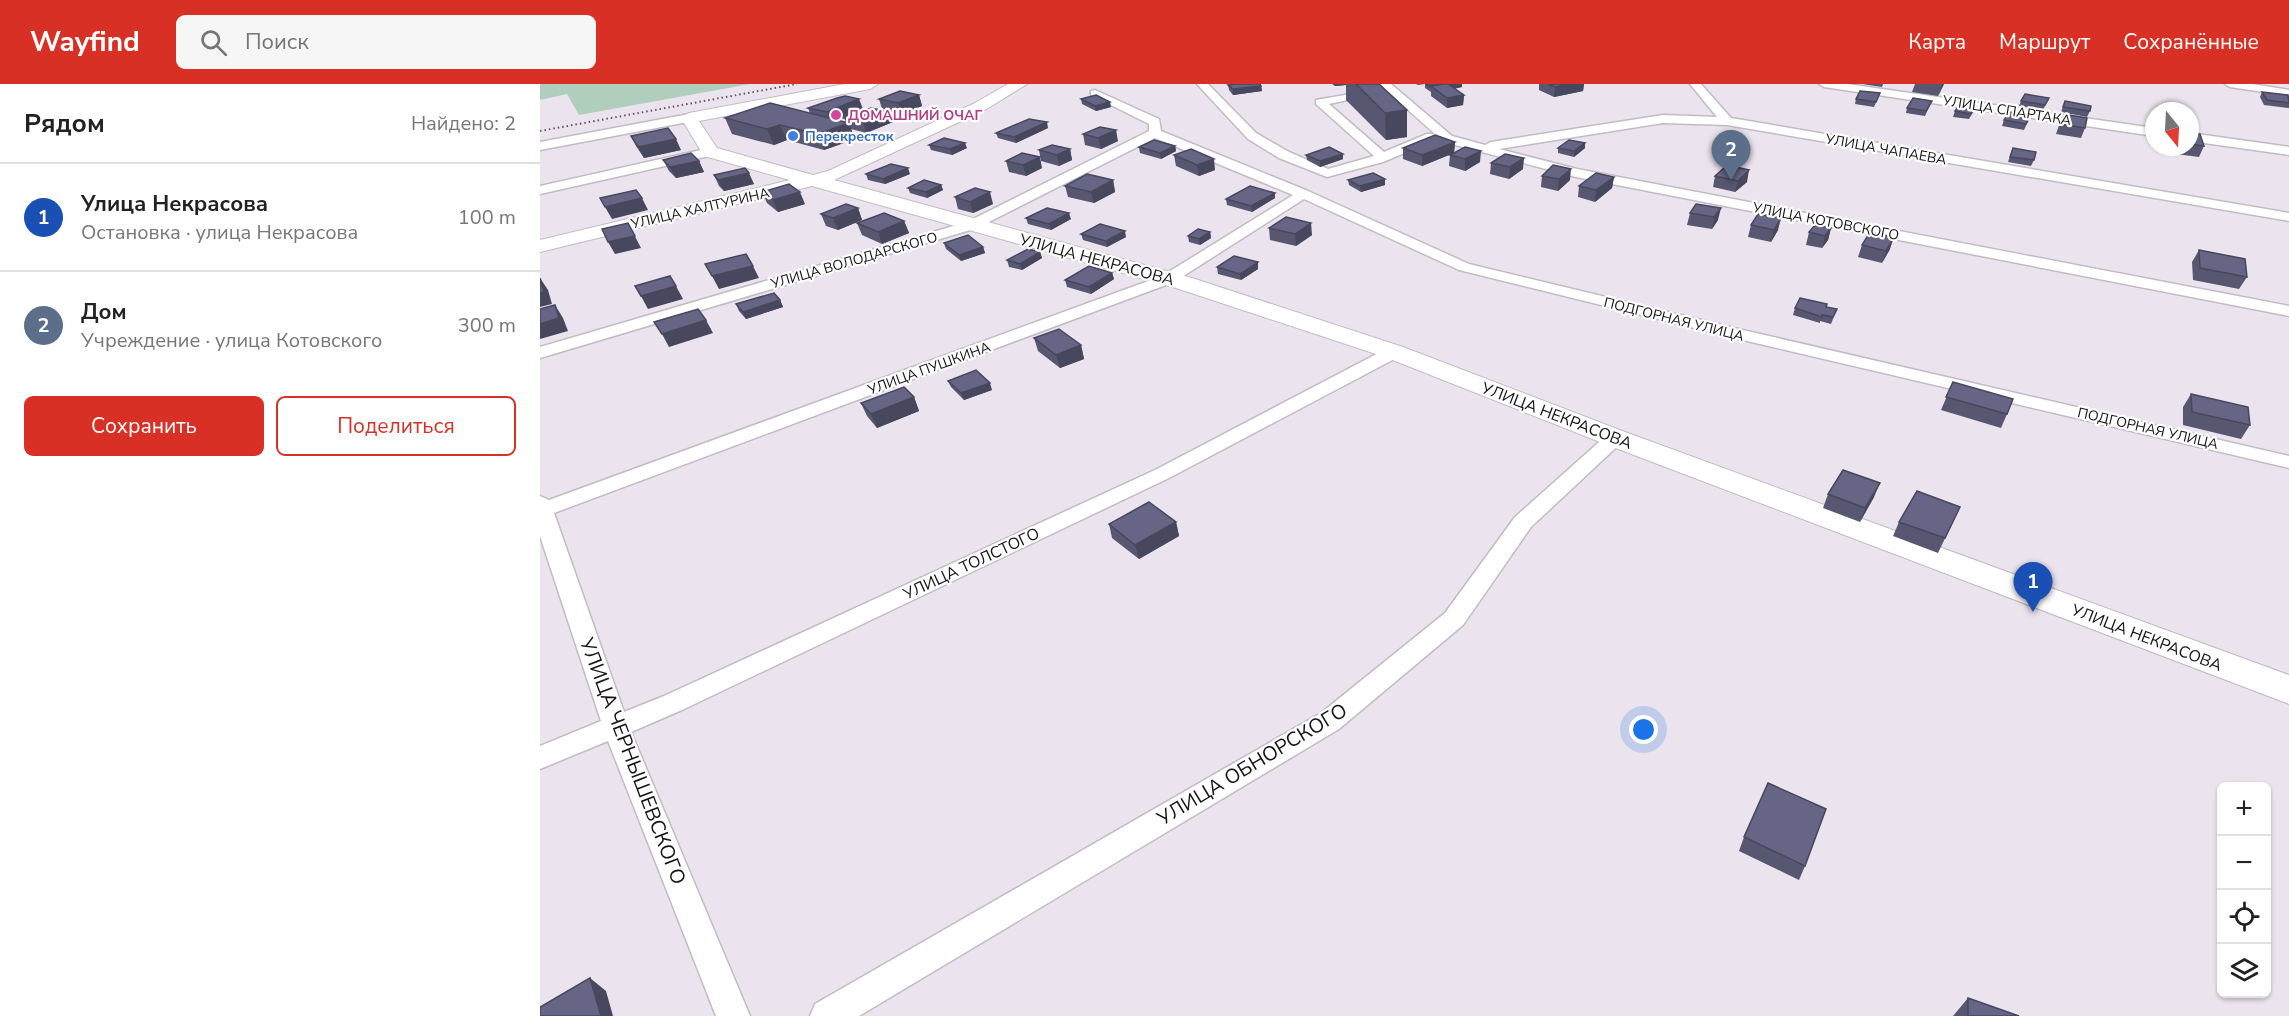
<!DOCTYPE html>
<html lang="ru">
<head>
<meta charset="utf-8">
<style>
  body { margin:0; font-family:"Nunito Sans",sans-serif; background:#f6f6f6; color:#222 }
  .controls { position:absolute; right:18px; bottom:18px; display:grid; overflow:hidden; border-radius:9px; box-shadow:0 2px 4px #0004 }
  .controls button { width:54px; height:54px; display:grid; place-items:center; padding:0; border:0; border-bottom:2px solid #e0e0e0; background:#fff; color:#222; font:30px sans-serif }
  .compass { position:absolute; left:1605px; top:18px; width:54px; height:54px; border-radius:50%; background:#fff; box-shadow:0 2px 4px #0004; rotate:162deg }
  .you { position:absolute; left:1104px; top:646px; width:21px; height:21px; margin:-15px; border:4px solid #fff; border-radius:50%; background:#1a73e8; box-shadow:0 0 0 9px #1a73e833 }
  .badge { display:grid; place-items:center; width:39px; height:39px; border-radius:50%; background:#d93025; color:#fff; font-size:20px; font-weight:700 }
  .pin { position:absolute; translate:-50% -50px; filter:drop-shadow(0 2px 3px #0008) }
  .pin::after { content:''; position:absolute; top:32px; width:21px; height:18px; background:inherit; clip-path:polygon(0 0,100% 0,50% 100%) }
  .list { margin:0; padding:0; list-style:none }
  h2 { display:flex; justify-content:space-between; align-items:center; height:78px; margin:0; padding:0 24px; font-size:26px }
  h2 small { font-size:20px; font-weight:400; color:#767676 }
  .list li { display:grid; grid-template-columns:39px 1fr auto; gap:18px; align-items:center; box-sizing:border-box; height:108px; padding:0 24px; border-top:2px solid #e0e0e0 }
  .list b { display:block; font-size:22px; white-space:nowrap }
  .list p { margin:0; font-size:20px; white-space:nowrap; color:#767676 }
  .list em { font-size:20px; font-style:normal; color:#767676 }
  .actions { display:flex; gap:12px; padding:18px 24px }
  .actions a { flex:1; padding:14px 0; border:2px solid #d93025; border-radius:9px; text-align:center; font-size:21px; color:#d93025 }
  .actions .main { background:#d93025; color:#fff }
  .icon { flex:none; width:33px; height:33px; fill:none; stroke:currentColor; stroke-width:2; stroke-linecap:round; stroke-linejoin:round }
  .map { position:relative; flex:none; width:1749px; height:932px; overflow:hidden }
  header { display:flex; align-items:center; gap:36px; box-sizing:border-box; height:84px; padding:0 30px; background:#d93025; color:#fff }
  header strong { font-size:28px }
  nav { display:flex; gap:33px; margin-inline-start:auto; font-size:21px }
  .search { width:420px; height:54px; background:#f6f6f6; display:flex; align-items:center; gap:15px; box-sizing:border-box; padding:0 21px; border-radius:9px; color:#767676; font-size:22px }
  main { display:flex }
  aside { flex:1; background:#fff }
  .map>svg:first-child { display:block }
  .green { fill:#afcebb }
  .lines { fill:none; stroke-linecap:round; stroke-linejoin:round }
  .street-casing { stroke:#c3bbc4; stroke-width:3 }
  .secondary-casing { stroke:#c3bbc4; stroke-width:2 }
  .street { fill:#fff; fill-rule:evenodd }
  .secondary { fill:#fff; fill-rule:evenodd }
  .rail { stroke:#5e5a5f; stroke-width:2; stroke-dasharray:1.5 3; stroke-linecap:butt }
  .wall { fill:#585772 }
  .shaded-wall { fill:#47475d }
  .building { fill:#666585; stroke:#47475d; stroke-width:1.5 }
  .hotel-dot { fill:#d1479c; stroke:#fff; stroke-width:2 }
  .shop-dot { fill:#3f7fe0; stroke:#fff; stroke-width:2 }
  .labels { text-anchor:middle; stroke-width:4.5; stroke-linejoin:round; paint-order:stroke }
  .far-street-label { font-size:14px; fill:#141215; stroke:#fff }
  .far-hotel-label { font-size:14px; font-weight:bold; fill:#b23c85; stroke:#fff; text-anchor:start }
  .far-shop-label { font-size:14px; font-weight:bold; fill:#366cbe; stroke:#fff; text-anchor:start }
  .street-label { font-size:16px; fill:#141215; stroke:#fff }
  .near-street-label { font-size:20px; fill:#141215; stroke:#fff }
</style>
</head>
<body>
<header>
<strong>Wayfind</strong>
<div class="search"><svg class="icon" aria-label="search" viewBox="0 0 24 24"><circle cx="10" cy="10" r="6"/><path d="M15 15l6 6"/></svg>Поиск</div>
<nav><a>Карта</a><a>Маршрут</a><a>Сохранённые</a></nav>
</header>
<main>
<aside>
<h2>Рядом<small>Найдено: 2</small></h2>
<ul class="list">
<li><span class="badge" style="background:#1a4fb4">1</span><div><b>Улица Некрасова</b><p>Остановка · улица Некрасова</p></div><em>100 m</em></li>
<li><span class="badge" style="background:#5c6f8a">2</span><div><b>Дом</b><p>Учреждение · улица Котовского</p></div><em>300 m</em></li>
</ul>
<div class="actions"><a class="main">Сохранить</a><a>Поделиться</a></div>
</aside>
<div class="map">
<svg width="1749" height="932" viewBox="0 0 1749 932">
  <rect width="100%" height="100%" fill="#ebe3ed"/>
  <polygon class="green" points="0,0 210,0 39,31 27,10 0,16"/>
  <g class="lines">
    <defs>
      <g id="street">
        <polygon points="657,0 668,0 716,49 749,68 788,85 834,72 776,20 776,16 840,5 840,9 789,20 844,68 887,50 895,50 839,0 851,0 912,52 945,61 951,58 1123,31 1177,33 1150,0 1161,0 1191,34 1749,129 1749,137 1187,41 1123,39 959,65 1037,85 1749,222 1749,232 1036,93 904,58 895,50 895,56 843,78 787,93 739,74 708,55"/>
        <polygon points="1279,0 1307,0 1614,44 1614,52 1284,3"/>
        <polygon points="1685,0 1712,0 1749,6 1749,12 1690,3"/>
        <polygon points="555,6 619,35 621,47 768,107 929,180 1207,247 1749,372 1749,384 1207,257 919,186 764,115 634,198 14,429 84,628 124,612 615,386 848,264 860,264 863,268 860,272 629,394 142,626 91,648 210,932 176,932 68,657 0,685 0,662 61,637 0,452 0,412 9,416 622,192 753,111 615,54 437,144 0,274 0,263 427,138 609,47 609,40 551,11 551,7"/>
        <polygon points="149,30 153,31 153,37 0,66 0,58"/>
        <polygon points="1650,49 1749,63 1749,71 1650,57"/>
        <polygon points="170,64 176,68 174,71 0,110 0,102"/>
        <polygon points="1075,348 1082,350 1085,354 1082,358 991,443 923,541 799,645 319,932 270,932 275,920 781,629 905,529 975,433 1068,350"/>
      </g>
      <polygon id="secondary" points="305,0 338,0 330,5 159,37 177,64 273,91 288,87 433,20 468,0 487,0 445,26 294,96 652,194 863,263 1085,348 1749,591 1749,620 1065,360 845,273 636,204 272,102 0,168 0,156 250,96 164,72 141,34 149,29"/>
    </defs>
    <use href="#street" class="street-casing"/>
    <use href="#secondary" class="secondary-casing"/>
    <use href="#street" class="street"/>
    <use href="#secondary" class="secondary"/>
    <polyline class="rail" points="0,47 257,0"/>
  </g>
  <g class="wall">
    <polygon points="792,0 839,0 867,53 846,56 806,16 806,1 795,2"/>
    <polygon points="876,0 922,0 922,3 914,5 924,11 923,21 907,24 891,12 891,8 885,4 885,0 878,1"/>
    <polygon points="999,0 1044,0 1043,7 1014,13 999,6"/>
    <polygon points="1322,0 1343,0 1342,3"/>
    <polygon points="1375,0 1404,0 1398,12 1372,8"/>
    <polygon points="688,1 721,2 722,7 693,11 689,6"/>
    <polygon points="1722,8 1749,12 1749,24 1724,21 1720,13"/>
    <polygon points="1340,9 1334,23 1315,20 1316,15"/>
    <polygon points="379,11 382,22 361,30 342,25 339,15"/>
    <polygon points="541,15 571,23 556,27 542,20"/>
    <polygon points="1392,17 1385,32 1366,29 1367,24"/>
    <polygon points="1481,17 1506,20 1503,26 1479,22"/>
    <polygon points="1525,17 1550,27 1547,33 1521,28"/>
    <polygon points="268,24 323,25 297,36 306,38 304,34 353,38 326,49 311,45 315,55 284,66 247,56 234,61 192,50 185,34 270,29"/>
    <polygon points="1415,27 1434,27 1429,35 1413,33"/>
    <polygon points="1523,30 1545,44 1541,54 1516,50"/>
    <polygon points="1491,31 1484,46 1462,42 1464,36"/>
    <polygon points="508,44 476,59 458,54 456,49"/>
    <polygon points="1650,49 1664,62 1659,73 1628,69 1626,63 1650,63"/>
    <polygon points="543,50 578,57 561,65 545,61"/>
    <polygon points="91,52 141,66 104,74 96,62"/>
    <polygon points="915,58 914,69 940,78 925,87 909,82 910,71 911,70 882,82 863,75 863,64"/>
    <polygon points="1045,59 1045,64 1034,73 1018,69 1018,64"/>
    <polygon points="389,61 427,64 412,71 391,66"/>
    <polygon points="635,62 636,67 621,75 600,69 599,63"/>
    <polygon points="1473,64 1494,76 1491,82 1468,78"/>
    <polygon points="530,65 532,76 519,82 501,77 499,66"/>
    <polygon points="803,70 803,75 780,83 767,76 766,71"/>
    <polygon points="634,71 675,86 659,92 636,82"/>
    <polygon points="123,76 159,77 164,88 136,94 129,87"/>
    <polygon points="466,77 502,84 486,92 469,88"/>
    <polygon points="951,79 983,85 969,95 950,90"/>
    <polygon points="326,90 370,90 345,100 328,96"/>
    <polygon points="174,91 214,100 184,107 179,102"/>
    <polygon points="1002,92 1030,96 1018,107 1001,103"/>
    <polygon points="1175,92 1207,98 1195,108 1173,103"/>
    <polygon points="1074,93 1072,104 1055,118 1038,113 1039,102"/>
    <polygon points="573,96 575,108 554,119 528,113 525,102"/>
    <polygon points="808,96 845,101 821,108 809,101"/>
    <polygon points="401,101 403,106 387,114 370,109 368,104"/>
    <polygon points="222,108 265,120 238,128 227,119"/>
    <polygon points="735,109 735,114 712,128 687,121 686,115"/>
    <polygon points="415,113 453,120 433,129 418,125"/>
    <polygon points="1156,120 1178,136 1172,145 1147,141 1150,129"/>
    <polygon points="318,124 322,136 298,146 286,142 281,130"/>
    <polygon points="486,134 531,135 511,146 488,140"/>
    <polygon points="364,137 369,149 342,160 322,151 317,139"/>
    <polygon points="1211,141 1238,146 1231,158 1208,153"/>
    <polygon points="729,144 772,151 756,162 730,156"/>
    <polygon points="1291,144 1288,156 1282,164 1266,161 1269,148"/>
    <polygon points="670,148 671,154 660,161 649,158 648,152"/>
    <polygon points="541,150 586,153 567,163 543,156"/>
    <polygon points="404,159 443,163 445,169 421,177 406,165"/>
    <polygon points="1322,161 1350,165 1342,179 1318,173"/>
    <polygon points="1659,166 1707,193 1699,205 1653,196 1652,178"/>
    <polygon points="500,168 502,174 482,186 469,183 467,176"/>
    <polygon points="677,183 718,185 701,196 678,190"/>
    <polygon points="572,189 574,195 551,210 527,203 525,196"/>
    <polygon points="240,216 243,223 206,235 199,227 196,220"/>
    <polygon points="1287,223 1297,225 1291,240 1280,237 1280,239 1253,231 1255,224"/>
    <polygon points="494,254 541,261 544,275 520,284 498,267"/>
    <polygon points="408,297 452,306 424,316 411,303"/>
    <polygon points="1413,298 1467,330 1461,344 1401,326"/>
    <polygon points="1651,310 1710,341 1701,355 1643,341 1643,323"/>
    <polygon points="374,313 379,327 337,344 327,332 321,319"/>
    <polygon points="1288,410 1334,413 1320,438 1283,424"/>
    <polygon points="1420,423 1398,469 1353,452 1359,438"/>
    <polygon points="636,438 639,452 599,475 572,454 569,440"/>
    <polygon points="1204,753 1265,782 1259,796 1199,767"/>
    <polygon points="1428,914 1479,932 1413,932"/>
  </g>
  <g class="shaded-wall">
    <polygon points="794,0 806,0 806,1 795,2"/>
    <polygon points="912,0 922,0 922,3 898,7 892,3"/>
    <polygon points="1029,0 1044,0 1043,7 1014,13 1015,3"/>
    <polygon points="1402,0 1404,0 1398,12 1401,2"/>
    <polygon points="721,2 722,7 693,11 693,5"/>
    <polygon points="379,11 382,22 361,30 358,19"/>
    <polygon points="924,11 923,21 907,24 907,14"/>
    <polygon points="319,15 323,25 291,39 287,28"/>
    <polygon points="570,18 571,23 556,27 555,22"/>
    <polygon points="867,26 867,53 846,56 845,29"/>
    <polygon points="350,28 353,38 326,49 323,38"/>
    <polygon points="507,38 508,44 476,59 474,53"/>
    <polygon points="309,39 315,55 284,66 278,50"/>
    <polygon points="240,41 247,56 234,61 227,45"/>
    <polygon points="576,46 578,57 561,65 558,54"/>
    <polygon points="136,55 141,66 104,74 98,63"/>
    <polygon points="915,58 914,69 882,82 882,71"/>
    <polygon points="425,59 427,64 412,71 410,65"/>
    <polygon points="1045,59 1045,64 1034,73 1034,67"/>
    <polygon points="635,62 636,67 621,75 620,69"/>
    <polygon points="530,65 532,76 519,82 517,71"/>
    <polygon points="941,67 940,78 925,87 925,75"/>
    <polygon points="803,70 803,75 780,83 780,77"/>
    <polygon points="500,73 502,84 486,92 483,81"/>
    <polygon points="984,74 983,85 969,95 970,83"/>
    <polygon points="674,75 675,86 659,92 657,81"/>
    <polygon points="159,77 164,88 136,94 130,83"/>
    <polygon points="368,84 370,90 345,100 343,95"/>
    <polygon points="1031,85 1030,96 1018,107 1019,95"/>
    <polygon points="1209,86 1207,98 1195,108 1198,97"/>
    <polygon points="209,89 214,100 184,107 178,96"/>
    <polygon points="1074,93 1072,104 1055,118 1056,106"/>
    <polygon points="845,95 845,101 821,108 820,102"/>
    <polygon points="573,96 575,108 554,119 551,108"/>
    <polygon points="401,101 403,106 387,114 386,108"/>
    <polygon points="260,108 265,120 238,128 233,116"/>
    <polygon points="450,108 453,120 433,129 430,118"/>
    <polygon points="735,109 735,114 712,128 711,122"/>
    <polygon points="102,114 108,126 72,135 65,123"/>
    <polygon points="318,124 322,136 298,146 293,134"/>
    <polygon points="1181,124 1178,136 1172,145 1174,133"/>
    <polygon points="529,129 531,135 511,146 509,140"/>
    <polygon points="1241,134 1238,146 1231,158 1234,146"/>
    <polygon points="364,137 369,149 342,160 338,148"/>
    <polygon points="88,139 101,164 75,170 68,158"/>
    <polygon points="771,139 772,151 756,162 755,150"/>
    <polygon points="1291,144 1288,156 1282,164 1285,152"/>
    <polygon points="585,147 586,153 567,163 566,157"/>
    <polygon points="670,148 671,154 660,161 659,155"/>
    <polygon points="1354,153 1350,165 1342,179 1346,167"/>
    <polygon points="443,163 445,169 421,177 419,171"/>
    <polygon points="500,168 502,174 482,186 480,180"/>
    <polygon points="718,178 718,185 701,196 700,190"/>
    <polygon points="213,182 219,194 179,205 172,192"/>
    <polygon points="572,189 574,195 551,210 549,203"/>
    <polygon points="0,194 8,206 12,220 0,223"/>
    <polygon points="136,202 143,215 108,225 101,212"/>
    <polygon points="240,216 243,223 206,235 203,228"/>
    <polygon points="15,221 23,234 28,247 0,255 0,240"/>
    <polygon points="166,236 173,249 129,263 122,250"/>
    <polygon points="541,261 544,275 520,284 516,271"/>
    <polygon points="450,299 452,306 424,316 421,309"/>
    <polygon points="374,313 379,327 337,344 331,330"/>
    <polygon points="1340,399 1334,413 1320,438 1325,424"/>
    <polygon points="636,438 639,452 599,475 595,461"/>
    <polygon points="50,894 66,907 73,932 61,932"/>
  </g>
  <g class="building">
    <polygon points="695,0 720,0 721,2 693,5 688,1"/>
    <polygon points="816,0 839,0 867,26 845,29"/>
    <polygon points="886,0 903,0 891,2 890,3"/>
    <polygon points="903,0 908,0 924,11 907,14 891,2"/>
    <polygon points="1008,0 1029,0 1015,3"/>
    <polygon points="360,7 379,11 358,19 339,15"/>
    <polygon points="1320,7 1340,9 1336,18 1316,15"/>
    <polygon points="1722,8 1748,11 1749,19 1727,16"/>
    <polygon points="1485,10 1509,14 1505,21 1481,17"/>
    <polygon points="556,11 570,18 555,22 541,15"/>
    <polygon points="305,12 319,15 287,28 268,24 297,14"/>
    <polygon points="1373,14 1392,17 1386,27 1367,24"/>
    <polygon points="1525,17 1551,22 1550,27 1523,23"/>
    <polygon points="230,19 309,39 278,50 240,41 227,45 185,34"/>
    <polygon points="1421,19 1436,22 1430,30 1415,27"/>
    <polygon points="331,24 350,28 323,38 304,34"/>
    <polygon points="1470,28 1491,31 1486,40 1464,36"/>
    <polygon points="1523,30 1547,34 1545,44 1521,40"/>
    <polygon points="489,35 507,38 474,53 456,49"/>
    <polygon points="560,43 576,46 558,54 543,50"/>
    <polygon points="128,44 136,55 98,63 91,52"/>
    <polygon points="1650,49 1660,50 1664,62 1650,60"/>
    <polygon points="895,51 915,58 882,71 863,64"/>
    <polygon points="404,54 425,59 410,65 389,61"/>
    <polygon points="614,56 635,62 620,69 599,63"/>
    <polygon points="1029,56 1045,59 1034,67 1018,64"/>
    <polygon points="512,61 530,65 517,71 499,66"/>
    <polygon points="789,63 803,70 780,77 766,71"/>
    <polygon points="925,63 941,67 925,75 910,71"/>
    <polygon points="1473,64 1496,68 1494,76 1470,73"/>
    <polygon points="651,65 674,75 657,81 634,71"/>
    <polygon points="151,69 159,77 130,83 123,76"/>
    <polygon points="482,69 500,73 483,81 466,77"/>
    <polygon points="965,70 984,74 970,83 951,79"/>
    <polygon points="351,80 368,84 343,95 326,90"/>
    <polygon points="1013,81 1031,85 1019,95 1002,92"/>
    <polygon points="1187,81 1209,86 1198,97 1175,92"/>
    <polygon points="205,84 209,89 178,96 174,91"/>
    <polygon points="833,89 845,95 820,102 808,96"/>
    <polygon points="1056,89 1074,93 1056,106 1039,102"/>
    <polygon points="547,90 573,96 551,108 525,102"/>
    <polygon points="384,96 401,101 386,108 368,104"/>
    <polygon points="249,100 260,108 233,116 222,108"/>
    <polygon points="710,102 735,109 711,122 686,115"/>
    <polygon points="435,104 450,108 430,118 415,113"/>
    <polygon points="96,106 102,114 65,123 60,114"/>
    <polygon points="306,120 318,124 293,134 281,130"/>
    <polygon points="1156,120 1181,124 1174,133 1150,129"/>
    <polygon points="507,124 529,129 509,140 486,134"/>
    <polygon points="344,129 364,137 338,148 317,139"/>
    <polygon points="1218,130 1241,134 1234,146 1211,141"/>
    <polygon points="746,133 771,139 755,150 729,144"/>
    <polygon points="88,139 95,152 68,158 62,145"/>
    <polygon points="560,140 585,147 566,157 541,150"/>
    <polygon points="1275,141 1291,144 1285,152 1269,148"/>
    <polygon points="658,145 670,148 659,155 648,152"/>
    <polygon points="1330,148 1354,153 1346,167 1322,161"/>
    <polygon points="428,151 443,163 419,171 404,159"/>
    <polygon points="488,165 500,168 480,180 467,176"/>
    <polygon points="1659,166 1705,175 1707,193 1660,184"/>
    <polygon points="206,170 213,182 172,192 165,180"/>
    <polygon points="694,172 718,178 700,190 677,183"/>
    <polygon points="549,182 572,189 549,203 525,196"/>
    <polygon points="130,192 136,202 101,212 95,202"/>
    <polygon points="0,194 4,208 0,209"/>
    <polygon points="234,209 240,216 203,228 196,220"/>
    <polygon points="1260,214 1287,220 1286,223 1297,225 1293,233 1282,231 1282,233 1255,224"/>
    <polygon points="15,221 19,234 0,240 0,225"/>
    <polygon points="158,225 166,236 122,250 114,238"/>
    <polygon points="519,245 541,261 516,271 494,254"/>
    <polygon points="436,286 450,299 421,309 408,297"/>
    <polygon points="1413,298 1473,315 1467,330 1406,313"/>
    <polygon points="364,303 374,313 331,330 321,319"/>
    <polygon points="1651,310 1708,323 1710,341 1652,328"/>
    <polygon points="1303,386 1340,399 1325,424 1288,410"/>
    <polygon points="1377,407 1420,423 1405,454 1359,438"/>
    <polygon points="609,418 636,438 595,461 569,440"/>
    <polygon points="1228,699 1286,725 1265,782 1204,753"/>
    <polygon points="50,894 61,932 0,932 0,923"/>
    <polygon points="1428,914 1479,932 1428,932"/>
  </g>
  <circle class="hotel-dot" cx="296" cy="31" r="6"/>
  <circle class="shop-dot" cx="253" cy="52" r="6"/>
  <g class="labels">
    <g class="far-street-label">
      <text transform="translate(1467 26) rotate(9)" y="5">УЛИЦА СПАРТАКА</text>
      <text transform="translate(1346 65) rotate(10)" y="5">УЛИЦА ЧАПАЕВА</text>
      <text transform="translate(160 124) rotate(-13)" y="5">УЛИЦА ХАЛТУРИНА</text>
      <text transform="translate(1286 137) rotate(11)" y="5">УЛИЦА КОТОВСКОГО</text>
      <text transform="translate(314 176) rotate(-16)" y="5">УЛИЦА ВОЛОДАРСКОГО</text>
      <text transform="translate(1134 235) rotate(14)" y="5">ПОДГОРНАЯ УЛИЦА</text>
      <text transform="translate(389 284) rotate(-20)" y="5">УЛИЦА ПУШКИНА</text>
      <text transform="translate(1608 344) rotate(13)" y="5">ПОДГОРНАЯ УЛИЦА</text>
    </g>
    <g class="far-hotel-label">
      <text x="308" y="36">ДОМАШНИЙ ОЧАГ</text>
    </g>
    <g class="far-shop-label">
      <text x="265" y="57">Перекресток</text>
    </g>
    <g class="street-label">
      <text transform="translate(557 175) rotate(15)" y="6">УЛИЦА НЕКРАСОВА</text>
      <text transform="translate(1017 331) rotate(21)" y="6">УЛИЦА НЕКРАСОВА</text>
      <text transform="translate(431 479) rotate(-25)" y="6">УЛИЦА ТОЛСТОГО</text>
      <text transform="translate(1607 553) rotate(21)" y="6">УЛИЦА НЕКРАСОВА</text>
    </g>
    <g class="near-street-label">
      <text transform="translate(93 677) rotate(69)" y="7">УЛИЦА ЧЕРНЫШЕВСКОГО</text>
      <text transform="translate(712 680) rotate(-31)" y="7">УЛИЦА ОБНОРСКОГО</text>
    </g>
  </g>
</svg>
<div class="controls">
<button>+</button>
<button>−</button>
<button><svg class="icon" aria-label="locate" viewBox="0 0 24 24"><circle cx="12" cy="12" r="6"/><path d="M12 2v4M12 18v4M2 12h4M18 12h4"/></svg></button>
<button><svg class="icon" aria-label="layers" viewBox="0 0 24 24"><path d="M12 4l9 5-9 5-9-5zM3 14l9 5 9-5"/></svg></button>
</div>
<svg class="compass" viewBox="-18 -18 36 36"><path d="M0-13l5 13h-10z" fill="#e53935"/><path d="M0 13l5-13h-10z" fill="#767676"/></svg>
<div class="you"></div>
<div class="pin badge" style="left:1493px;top:528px;background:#1a4fb4">1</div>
<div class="pin badge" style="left:1191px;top:96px;background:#5c6f8a">2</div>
</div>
</main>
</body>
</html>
